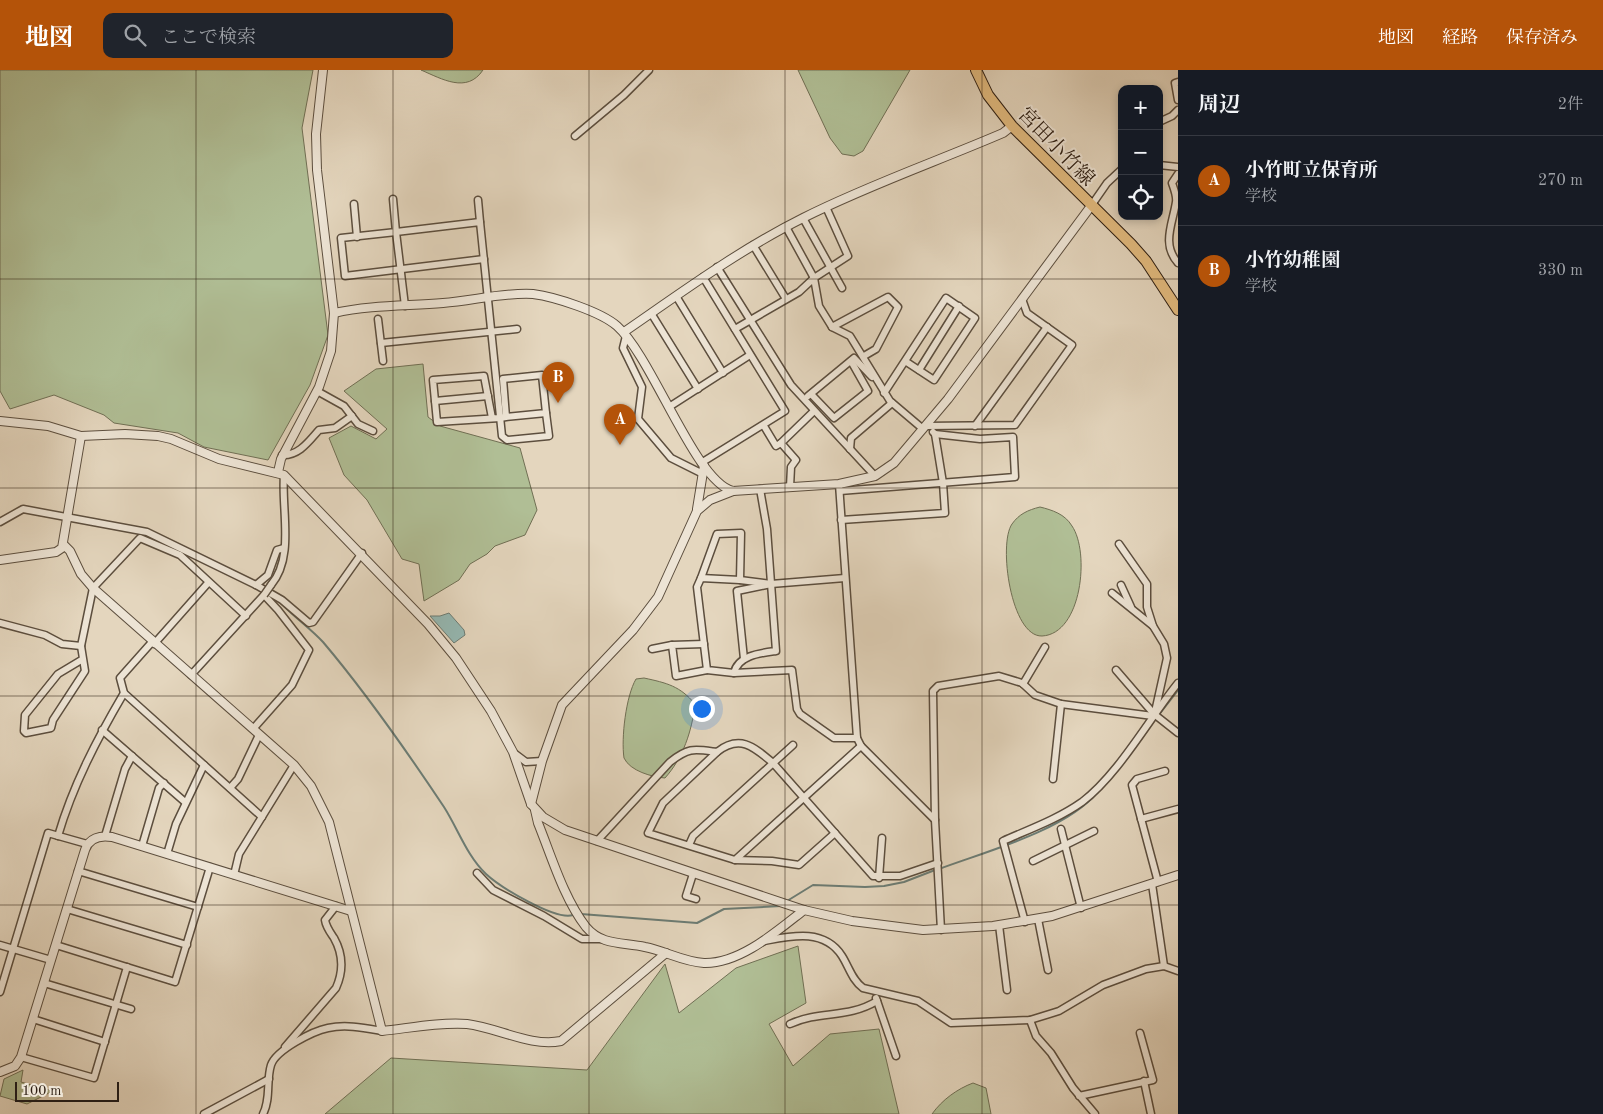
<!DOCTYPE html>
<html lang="ja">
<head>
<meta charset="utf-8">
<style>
  body { margin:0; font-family:"Old Standard TT","Noto Serif JP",serif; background:#20242c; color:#f1f3f6 }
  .controls { position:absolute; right:15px; top:15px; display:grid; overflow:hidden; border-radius:10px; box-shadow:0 2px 8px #0003 }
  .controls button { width:45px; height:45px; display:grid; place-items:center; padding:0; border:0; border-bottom:1px solid #363941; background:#171b24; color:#f1f3f6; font:25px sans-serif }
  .scale { position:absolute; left:15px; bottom:12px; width:104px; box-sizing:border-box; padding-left:5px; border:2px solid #2f2014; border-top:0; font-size:14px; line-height:18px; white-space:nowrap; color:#2f2014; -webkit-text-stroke:4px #ede4d5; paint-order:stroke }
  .you { position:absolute; left:701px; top:638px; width:18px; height:18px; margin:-12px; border:4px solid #fff; border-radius:50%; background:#1a73e8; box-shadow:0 0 0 8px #1a73e833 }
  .badge { display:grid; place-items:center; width:32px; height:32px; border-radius:50%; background:#b45309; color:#fff; font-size:16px; font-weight:700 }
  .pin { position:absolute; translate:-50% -41px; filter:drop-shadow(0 1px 2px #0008) }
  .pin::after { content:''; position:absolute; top:26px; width:18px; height:15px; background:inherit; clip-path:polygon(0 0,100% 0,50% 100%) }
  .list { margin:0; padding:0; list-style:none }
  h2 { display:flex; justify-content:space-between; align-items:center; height:65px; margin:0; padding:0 20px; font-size:21px }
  h2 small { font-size:16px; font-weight:400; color:#9ea1a6 }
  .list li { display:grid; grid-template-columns:32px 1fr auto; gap:15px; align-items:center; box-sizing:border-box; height:90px; padding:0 20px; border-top:1px solid #363941 }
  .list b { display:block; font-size:19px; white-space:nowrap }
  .list p { margin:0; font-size:16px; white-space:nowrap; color:#9ea1a6 }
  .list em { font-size:16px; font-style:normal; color:#9ea1a6 }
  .icon { flex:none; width:28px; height:28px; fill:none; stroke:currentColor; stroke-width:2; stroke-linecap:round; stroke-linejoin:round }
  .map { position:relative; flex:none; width:1178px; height:1044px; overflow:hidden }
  header { display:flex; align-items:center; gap:30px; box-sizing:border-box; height:70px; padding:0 25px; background:#b45309; color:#fff }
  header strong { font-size:24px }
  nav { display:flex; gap:28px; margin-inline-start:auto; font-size:18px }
  .search { width:350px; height:45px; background:#20242c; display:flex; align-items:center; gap:12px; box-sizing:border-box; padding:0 18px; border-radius:10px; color:#9ea1a6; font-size:19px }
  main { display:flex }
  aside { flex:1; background:#171b24 }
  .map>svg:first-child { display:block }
  .green { fill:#b0be95; stroke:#706f54 }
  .water { fill:#95b9b4; stroke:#6c7c74 }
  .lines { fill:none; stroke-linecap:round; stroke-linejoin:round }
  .stream { stroke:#6c7c74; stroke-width:2 }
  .minor-casing { stroke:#5c4e3e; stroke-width:9 }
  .tertiary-casing { stroke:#5c4e3e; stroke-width:10 }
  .primary-casing { stroke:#2f2014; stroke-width:12 }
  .minor { stroke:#ede4d5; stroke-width:6 }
  .tertiary { stroke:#ede4d5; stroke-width:8 }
  .primary { stroke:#e2bb7f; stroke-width:10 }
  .minor-bridge-casing { stroke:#5c4e3e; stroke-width:9; stroke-linecap:butt }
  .minor-bridge { stroke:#ede4d5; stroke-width:6 }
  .grid { fill:none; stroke:#2f2014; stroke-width:1; stroke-opacity:0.55 }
  .labels { text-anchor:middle; stroke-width:4; stroke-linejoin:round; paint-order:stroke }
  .street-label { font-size:20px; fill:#2f2014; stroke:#ede4d5 }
</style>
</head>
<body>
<header>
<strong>地図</strong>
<div class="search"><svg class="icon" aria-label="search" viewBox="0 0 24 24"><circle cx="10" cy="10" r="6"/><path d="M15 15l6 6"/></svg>ここで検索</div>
<nav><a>地図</a><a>経路</a><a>保存済み</a></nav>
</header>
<main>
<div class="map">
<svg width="1178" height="1044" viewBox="0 0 1178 1044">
  <rect width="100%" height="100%" fill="#e4d6be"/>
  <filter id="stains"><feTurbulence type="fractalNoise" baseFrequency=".004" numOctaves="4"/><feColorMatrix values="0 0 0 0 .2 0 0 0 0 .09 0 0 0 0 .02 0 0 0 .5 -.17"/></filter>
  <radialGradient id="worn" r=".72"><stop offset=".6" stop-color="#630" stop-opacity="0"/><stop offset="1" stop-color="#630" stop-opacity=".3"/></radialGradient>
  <g class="green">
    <polygon points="0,0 313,0 302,58 328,265 310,315 268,390 204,377 178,363 114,353 104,345 54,325 10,339 0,321"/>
    <path d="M 421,0 L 483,0 C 467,24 442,9 421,0 Z"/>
    <polygon points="798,0 910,0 863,81 854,86 842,84 830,68"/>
    <polygon points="423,294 428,347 440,356 520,378 537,440 525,465 495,476 487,484 470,494 459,510 424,531 419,494 402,489 367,430 344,405 329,368 351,356 376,369 387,359 344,321 376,299"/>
    <path d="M 1040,437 C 1052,440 1065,444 1072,456 C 1090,482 1082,564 1042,566 C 1011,567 998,474 1012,454 C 1019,444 1028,440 1040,437 Z"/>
    <path d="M 644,608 C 667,613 680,616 695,634 C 692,661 683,688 665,708 C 652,707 630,701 624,688 C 621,668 626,626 636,609 Z"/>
    <polygon points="798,876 806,933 769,954 793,996 830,964 879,959 899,1044 325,1044 391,988 587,1000 665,894 679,943 736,898"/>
    <polygon points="23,1000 21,1012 53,1021 27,1034 0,1026 4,1009"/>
    <path d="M 973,1013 L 986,1018 L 991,1044 L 932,1044 C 942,1030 957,1019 973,1013 Z"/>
  </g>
  <polygon class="water" points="449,543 464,560 465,565 454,573 430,546 440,546"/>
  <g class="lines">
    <g class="stream">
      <path d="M 281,533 C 294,547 310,558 323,572 C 367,624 406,680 444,737 C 458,759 467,786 486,804 C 500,817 556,851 573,845"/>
      <polyline points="1158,646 1178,620"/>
      <path d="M 939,799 C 987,781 1064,761 1098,722"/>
      <polyline points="787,831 813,815 865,817 884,816 904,812 935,800"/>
      <polyline points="581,844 697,853 724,839 781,836"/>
    </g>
    <defs>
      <g id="minor">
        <polyline points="1178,12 1175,13 1178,30"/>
        <polyline points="1159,52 1172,46 1178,40"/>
        <polyline points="575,66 624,25 649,0"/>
        <polyline points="1159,95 1178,97"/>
        <path d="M 1178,104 L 1172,113 C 1174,119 1177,126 1176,132 C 1173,153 1161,174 1178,193"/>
        <polyline points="393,129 396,162 341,168 345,206 484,189"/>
        <polyline points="478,130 480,152"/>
        <polyline points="354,134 357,167"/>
        <polyline points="1091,136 1107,113 1122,99"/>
        <polyline points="803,148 842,218"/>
        <polyline points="786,157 814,208 819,236 832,257 850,266 890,331 923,359"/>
        <polyline points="753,175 786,229"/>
        <polyline points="717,197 791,315 875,406"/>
        <polyline points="676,226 723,303"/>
        <polyline points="405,236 396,162 480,152 502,366 507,370 549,366 546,343"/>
        <polyline points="651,243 698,319"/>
        <polyline points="378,249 383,291"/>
        <polyline points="832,257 888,227 898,237 876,279 864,286"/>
        <polyline points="735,259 799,222 814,208 848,186 826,137"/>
        <polyline points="626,266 623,278 642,317 638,349 671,388 703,404"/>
        <polyline points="381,273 517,259"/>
        <polyline points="919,300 959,236"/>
        <polyline points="317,321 344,336 358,354 373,361"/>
        <polyline points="884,323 946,228 975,248 934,310 905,291"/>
        <polyline points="811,324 834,348 868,321 851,291"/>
        <polyline points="808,326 854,288 872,307"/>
        <polyline points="435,331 488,326"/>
        <polyline points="669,337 750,285"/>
        <polyline points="492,348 484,306 433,310 437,352 500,348 506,347 546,343 542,305 503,309 506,347"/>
        <polyline points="764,356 776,376 781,373 796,390 791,397 790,417"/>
        <polyline points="926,356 1015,355 1072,275 1027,243 1022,229"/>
        <polyline points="975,356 1047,257"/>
        <polyline points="781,373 813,342"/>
        <polyline points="850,379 851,368 892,333"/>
        <path d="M 282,385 C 299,386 309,371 319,360 L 335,358 L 352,346"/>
        <polyline points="701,393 785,341 703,207"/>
        <polyline points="839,414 857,668 861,676 935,750"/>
        <polyline points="840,421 1015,407 1013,367 980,369 935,364"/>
        <polyline points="841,450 945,443 943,413 935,364 933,362"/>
        <polyline points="0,452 23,439 147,462 256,515"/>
        <polyline points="1119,474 1147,514 1147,537 1153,556 1164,574 1167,588 1155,642"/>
        <polyline points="284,478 277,480 268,505 256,515 282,530 309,553 313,552 362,483"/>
        <polyline points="701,508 717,464 741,463 740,510"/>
        <polyline points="771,514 740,510 701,508 697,517 707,600 734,603 792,600 797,639 800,644 834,668 857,668"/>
        <path d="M 271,515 C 295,487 281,439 284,405"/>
        <polyline points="1121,515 1131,537"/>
        <polyline points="1112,523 1153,556"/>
        <polyline points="0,553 45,565 62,574 81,576 93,518 140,468 180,485 246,546"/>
        <polyline points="152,572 120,608 124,623 262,747"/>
        <polyline points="154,574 208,513"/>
        <polyline points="704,574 672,575 676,606 707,600"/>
        <polyline points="81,576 85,601 53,650 51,658 26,663 24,661 25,645 58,604 83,589"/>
        <polyline points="652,579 672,575"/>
        <polyline points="744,589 737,521 771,514 845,508"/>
        <polyline points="1116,600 1154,644 1178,663"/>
        <path d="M 734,603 C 738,585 761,583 776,581 L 767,459 L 760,419"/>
        <polyline points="191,605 264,525 278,540 309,580 292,615 253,659"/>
        <polyline points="1023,614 1045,577"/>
        <polyline points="102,660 185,732"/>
        <polyline points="717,682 663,733 648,763 735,790 861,676"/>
        <polyline points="514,683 526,692 542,691"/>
        <polyline points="1053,709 1061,634"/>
        <polyline points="230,718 238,709 259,665"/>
        <polyline points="1141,749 1178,739"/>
        <polyline points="1061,759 1081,838"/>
        <path d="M 58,766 C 73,715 97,669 124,623"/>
        <polyline points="105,766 125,699 132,686"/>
        <path d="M 597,771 L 670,692 C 689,677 694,679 717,682 C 740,664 754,677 773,693 L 873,806 L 900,806 L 938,793"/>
        <polyline points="689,775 693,766 793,675"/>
        <polyline points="142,776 159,718 164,713"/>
        <polyline points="167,784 176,754 204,695"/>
        <polyline points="735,790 772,791 799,795 835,763"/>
        <polyline points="1033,791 1094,761"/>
        <polyline points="78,801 198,837"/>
        <polyline points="477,803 493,820 544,846 582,869 600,869"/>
        <polyline points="693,804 686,826 696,829"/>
        <polyline points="234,805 239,784 294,695"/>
        <polyline points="879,808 882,768"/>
        <polyline points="1158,812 1132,715 1137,709 1165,701"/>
        <polyline points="1152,814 1164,896"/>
        <polyline points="67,839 187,875"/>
        <polyline points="1038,849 1048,900"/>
        <path d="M 1025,852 L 1003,771 C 1030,759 1058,749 1082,732 C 1118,705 1149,649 1178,613"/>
        <polyline points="999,855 1007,920"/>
        <polyline points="941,860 935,750 933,621 938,616 999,606 1022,613 1035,625 1061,634 1153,646"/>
        <path d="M 764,871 C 791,866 824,858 842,886 C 849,897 852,910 863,918 L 918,931 L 951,953 L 1030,950 L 1059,941 L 1103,915 L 1146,899 L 1164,896 L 1178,901"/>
        <polyline points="0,875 51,890"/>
        <polyline points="56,875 175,912 210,797"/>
        <polyline points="44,913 131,939"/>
        <polyline points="0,922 48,763 87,774"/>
        <polyline points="876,928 896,986"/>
        <polyline points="33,949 105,972"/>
        <polyline points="1030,950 1036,966 1051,983 1073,1018 1095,1044"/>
        <path d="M 790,954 C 821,940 847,949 877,931"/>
        <path d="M 285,977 L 336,918 C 344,900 343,884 334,868 C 330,862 326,857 325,850 L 336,836"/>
        <polyline points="21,987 94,1008 127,897"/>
        <polyline points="1144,1011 1151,1044"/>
        <polyline points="1079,1026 1153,1010 1140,963"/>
        <polyline points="204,1044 269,1009"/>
        <path d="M 263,1044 C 271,1029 266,1011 271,995 C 276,980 313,961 328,958 C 346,954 365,958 382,961"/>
      </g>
      <g id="tertiary">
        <path d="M 334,243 C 370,235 406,236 443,233 C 472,231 504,222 533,224 C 556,227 601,242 617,256 C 653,288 695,412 733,421 L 839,414 L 875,406 L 894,393 L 948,329 L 1091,136"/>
        <path d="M 624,262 C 682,222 739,180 803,148 C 866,116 938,91 1003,63 L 1012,56"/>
        <polyline points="0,351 48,356 81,366 125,364 158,366 171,369 219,389 284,405 428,554 456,588 491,641 513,682 531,734 543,747 565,760 804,840 852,851 923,860 993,856 1052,846 1178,805"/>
        <polyline points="278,402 281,389 319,317 331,281 334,243 317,100 316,64 323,0"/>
        <polyline points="697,439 704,396"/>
        <path d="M 64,475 L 70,481 L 81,504 L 93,518 L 294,695 L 311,716 L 329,752 L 382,961 C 410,958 439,952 467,954 C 499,958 530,977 561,971 L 666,883"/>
        <polyline points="0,490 56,482 62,478 81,366"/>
        <polyline points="531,734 542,691 562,635 633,560 658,527 697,441 710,430 733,421"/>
        <path d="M 535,740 L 538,753 C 551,785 564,829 586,857 C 602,876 623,872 645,877 C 665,881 684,892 704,893 C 740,894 777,861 804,840"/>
        <path d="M 0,1002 L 15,996 L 21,987 L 85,780 C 89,768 100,765 112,767 L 351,841"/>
      </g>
      <polyline id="primary" points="976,0 988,25 1012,56 1131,174 1146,191 1178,240"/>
    </defs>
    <use href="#minor" class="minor-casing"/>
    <use href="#tertiary" class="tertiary-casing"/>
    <use href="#primary" class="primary-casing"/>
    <use href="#minor" class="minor"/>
    <use href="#tertiary" class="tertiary"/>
    <use href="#primary" class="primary"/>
    <defs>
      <polyline id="minor-bridge" points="264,525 271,515"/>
    </defs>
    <use href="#minor-bridge" class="minor-bridge-casing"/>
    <use href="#minor-bridge" class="minor-bridge"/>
  </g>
  <path class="grid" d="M 196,0 L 196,1044M 393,0 L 393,1044M 589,0 L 589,1044M 785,0 L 785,1044M 982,0 L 982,1044M 0,209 L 1178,209M 0,418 L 1178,418M 0,626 L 1178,626M 0,835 L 1178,835"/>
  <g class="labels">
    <g class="street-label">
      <text transform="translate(1057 76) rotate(46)" y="7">宮田小竹線</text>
    </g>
  </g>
  <rect width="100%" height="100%" filter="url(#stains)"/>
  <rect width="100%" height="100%" fill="url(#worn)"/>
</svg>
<div class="controls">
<button>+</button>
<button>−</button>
<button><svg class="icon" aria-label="locate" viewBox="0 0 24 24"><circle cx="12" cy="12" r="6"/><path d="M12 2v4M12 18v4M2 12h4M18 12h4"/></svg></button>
</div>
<div class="scale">100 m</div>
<div class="you"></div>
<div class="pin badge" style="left:620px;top:375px">A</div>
<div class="pin badge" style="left:558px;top:333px">B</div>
</div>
<aside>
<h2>周辺<small>2件</small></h2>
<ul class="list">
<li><span class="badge">A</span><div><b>小竹町立保育所</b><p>学校</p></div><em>270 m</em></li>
<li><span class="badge">B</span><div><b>小竹幼稚園</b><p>学校</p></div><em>330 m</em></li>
</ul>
</aside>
</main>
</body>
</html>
